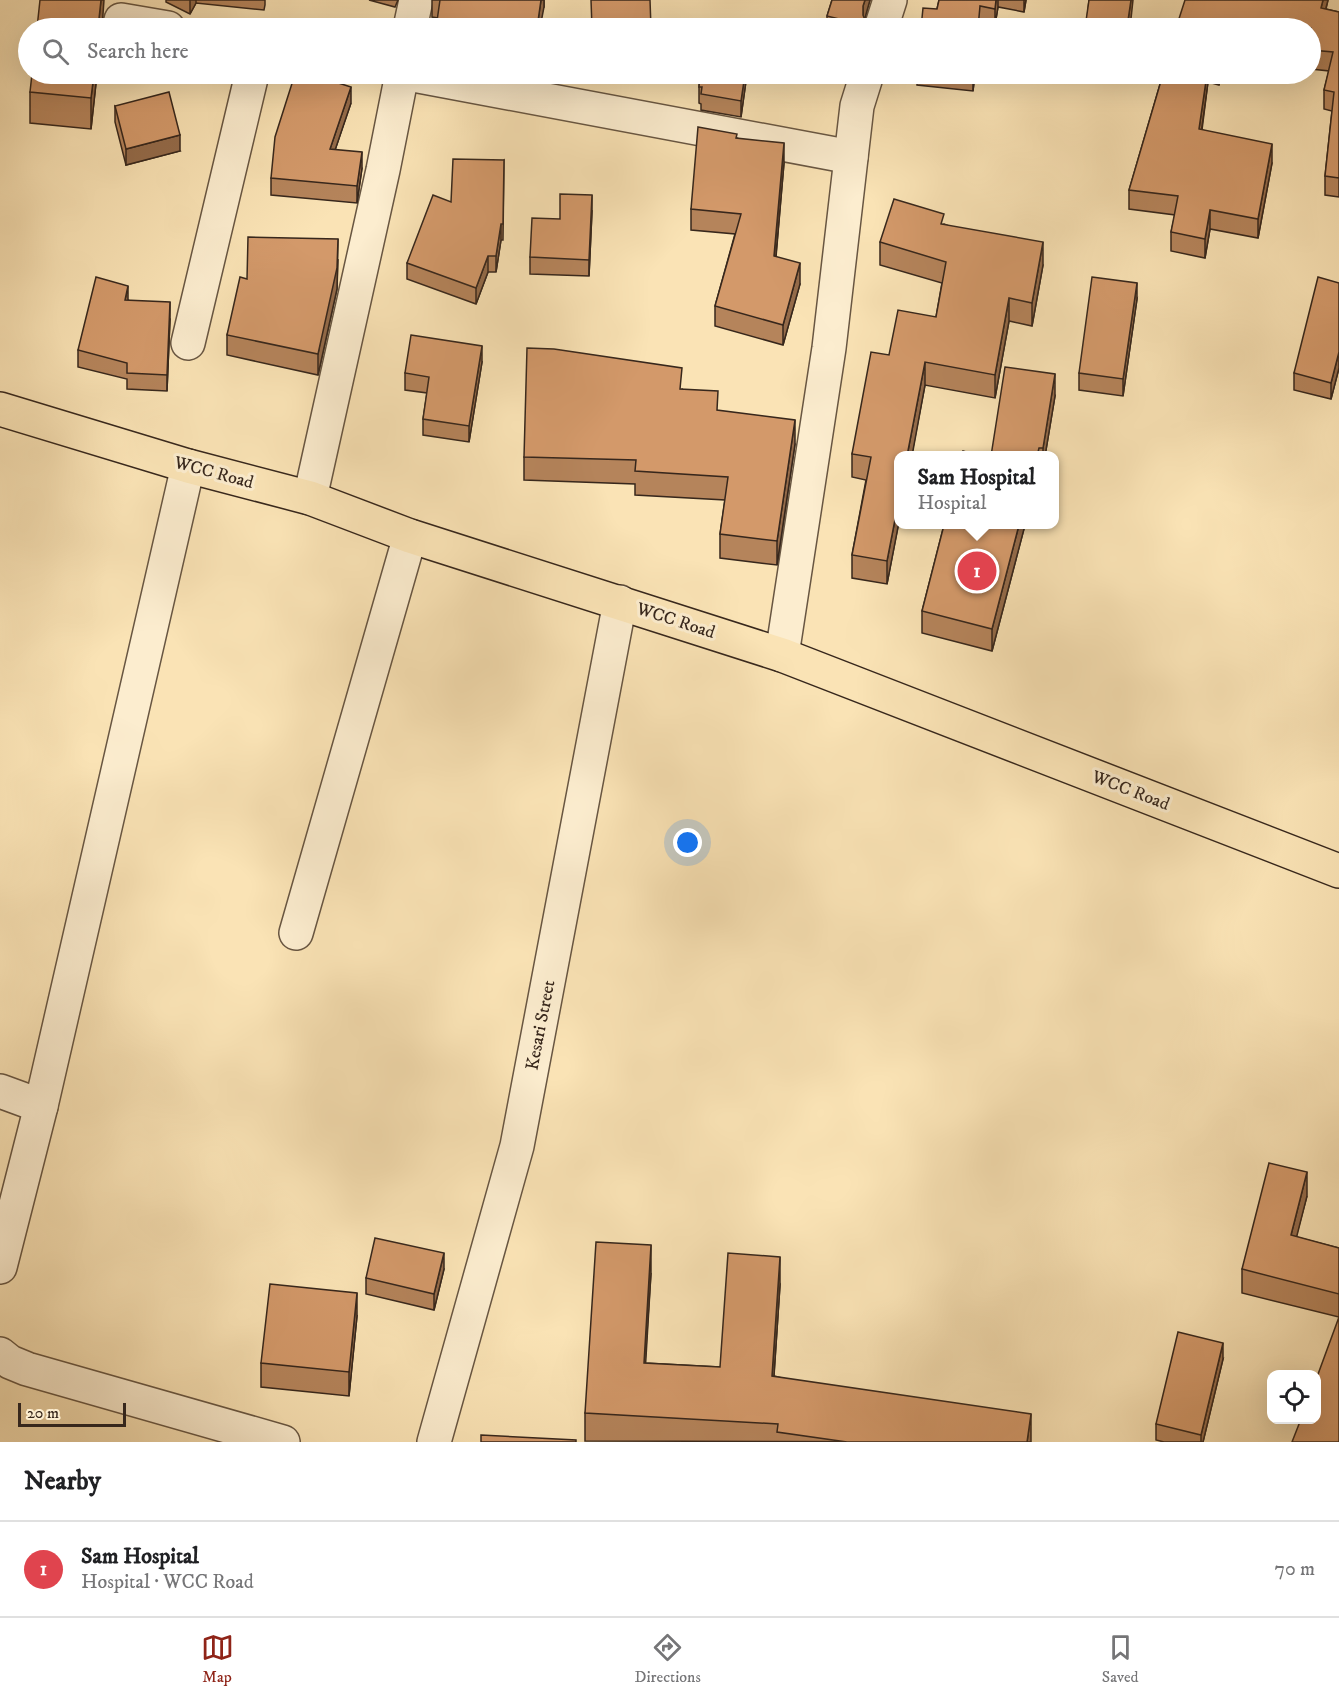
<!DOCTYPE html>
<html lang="en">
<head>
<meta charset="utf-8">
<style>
  body { margin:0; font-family:"IM FELL DW Pica",serif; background:#f6f6f6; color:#202124 }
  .controls { position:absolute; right:18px; bottom:18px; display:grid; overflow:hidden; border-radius:12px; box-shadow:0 6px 24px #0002 }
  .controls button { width:54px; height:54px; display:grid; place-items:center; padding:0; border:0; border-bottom:2px solid #e0e0e0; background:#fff; color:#202124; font:30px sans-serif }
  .scale { position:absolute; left:18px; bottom:15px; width:108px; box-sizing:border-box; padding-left:6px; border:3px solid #37271c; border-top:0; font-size:16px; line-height:21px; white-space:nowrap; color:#37271c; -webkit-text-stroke:4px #fcedcf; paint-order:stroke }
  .you { position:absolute; left:688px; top:843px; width:21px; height:21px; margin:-15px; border:4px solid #fff; border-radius:50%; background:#1a73e8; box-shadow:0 0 0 9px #1a73e833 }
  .badge { display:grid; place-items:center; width:39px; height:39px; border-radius:50%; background:#8f2418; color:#fff; font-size:20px; font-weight:700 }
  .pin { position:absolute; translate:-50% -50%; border:3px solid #fff; box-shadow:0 2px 6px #0006 }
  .popup { position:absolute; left:894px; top:451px; width:165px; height:78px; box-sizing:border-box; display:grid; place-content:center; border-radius:12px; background:#fff; filter:drop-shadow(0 2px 4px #0005); font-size:20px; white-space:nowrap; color:#757577 }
  .popup b { font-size:22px; color:#202124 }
  .popup::after { content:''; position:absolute; left:50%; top:100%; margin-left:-12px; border:12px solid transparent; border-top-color:#fff }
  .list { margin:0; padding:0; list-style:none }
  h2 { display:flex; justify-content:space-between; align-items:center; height:78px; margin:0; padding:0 24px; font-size:26px }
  h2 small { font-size:20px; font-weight:400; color:#757577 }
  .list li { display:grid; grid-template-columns:39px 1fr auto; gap:18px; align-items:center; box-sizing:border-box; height:96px; padding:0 24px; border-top:2px solid #e0e0e0 }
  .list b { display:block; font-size:22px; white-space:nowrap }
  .list p { margin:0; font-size:20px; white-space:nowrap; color:#757577 }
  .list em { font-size:20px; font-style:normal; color:#757577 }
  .icon { flex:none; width:33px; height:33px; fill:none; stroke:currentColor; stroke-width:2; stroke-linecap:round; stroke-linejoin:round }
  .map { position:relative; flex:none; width:1339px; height:1442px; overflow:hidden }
  .search { position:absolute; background:#fff; box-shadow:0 6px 24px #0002; left:18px; right:18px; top:18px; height:66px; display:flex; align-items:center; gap:15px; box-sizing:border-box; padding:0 21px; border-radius:33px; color:#757577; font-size:22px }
  .sheet { height:174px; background:#fff }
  nav { display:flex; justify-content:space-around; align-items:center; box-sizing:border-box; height:84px; border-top:2px solid #e0e0e0; background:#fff; font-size:16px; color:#757577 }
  nav a { display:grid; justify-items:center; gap:3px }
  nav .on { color:#8f2418 }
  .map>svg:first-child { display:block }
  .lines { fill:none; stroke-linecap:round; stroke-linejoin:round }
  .minor-casing { stroke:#685642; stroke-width:36 }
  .tertiary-casing { stroke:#685642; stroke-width:36 }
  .primary-casing { stroke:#37271c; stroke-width:36 }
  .minor { stroke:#fcedcf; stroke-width:33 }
  .tertiary { stroke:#fcedcf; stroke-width:33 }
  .primary { stroke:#fae3b5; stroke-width:33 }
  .wall { fill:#b5845b; stroke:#37271c; stroke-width:1.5 }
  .shaded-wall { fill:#946b4a; stroke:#37271c; stroke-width:1.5 }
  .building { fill:#d3996a; stroke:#37271c; stroke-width:1.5 }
  .labels { text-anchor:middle; stroke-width:6; stroke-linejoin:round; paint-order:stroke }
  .street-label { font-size:18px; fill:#37271c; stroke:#fcedcf }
</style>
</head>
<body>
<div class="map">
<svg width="1339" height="1442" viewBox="0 0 1339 1442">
  <rect width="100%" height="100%" fill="#fae3b5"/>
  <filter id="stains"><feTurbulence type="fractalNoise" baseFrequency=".00333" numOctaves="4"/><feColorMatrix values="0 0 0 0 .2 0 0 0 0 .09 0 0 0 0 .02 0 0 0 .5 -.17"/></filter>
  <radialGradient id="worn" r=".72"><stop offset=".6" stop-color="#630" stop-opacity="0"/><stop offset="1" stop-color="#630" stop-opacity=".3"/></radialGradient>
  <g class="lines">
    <defs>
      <g id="minor">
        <polyline points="121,20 168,28"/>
        <polyline points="410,28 416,0"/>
        <polyline points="881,28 890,0"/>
        <polyline points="408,74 851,157"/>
        <polyline points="188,343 252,74"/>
        <polyline points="310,498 383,170 402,74"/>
        <polyline points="782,655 829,348 857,106 867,74"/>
        <polyline points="296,933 410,536"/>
        <polyline points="0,1091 41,1106"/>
        <polyline points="0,1267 41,1106 188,466"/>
        <polyline points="0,1354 10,1362 27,1369 283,1442"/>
      </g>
      <polyline id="tertiary" points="434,1442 517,1146 620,602"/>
      <polyline id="primary" points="0,409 188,466 310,498 410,536 782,655 1339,871"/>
    </defs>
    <use href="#minor" class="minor-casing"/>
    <use href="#tertiary" class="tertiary-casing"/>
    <use href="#primary" class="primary-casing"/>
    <use href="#minor" class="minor"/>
    <use href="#tertiary" class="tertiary"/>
    <use href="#primary" class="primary"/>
  </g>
  <g class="wall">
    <polygon points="166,0 265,0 265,5 264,10 196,3 190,14 166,2"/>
    <polygon points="369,0 398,0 395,7"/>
    <polygon points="432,0 544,0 544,7 438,18 432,17"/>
    <polygon points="832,0 870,0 864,19 865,28 827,28 827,16"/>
    <polygon points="939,0 1026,0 1024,12 998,7 995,25 980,22 979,28 921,28 937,9"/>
    <polygon points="1089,0 1130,28 1086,28"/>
    <polygon points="1185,0 1328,0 1326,9 1339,12 1339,197 1325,195 1325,176 1332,111 1324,109 1324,90 1329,71 1311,69 1311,28"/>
    <polygon points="97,74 91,129 30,123 30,92"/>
    <polygon points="700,74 747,74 741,117 701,110 701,104 699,103 699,87"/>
    <polygon points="917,74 975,74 973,91 917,85"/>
    <polygon points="1163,74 1222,74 1219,85 1208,82 1202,130 1272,163 1258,238 1210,229 1205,258 1171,251 1171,232 1175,215 1129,209 1129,190"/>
    <polygon points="351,103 335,150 362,168 357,203 271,195 271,178"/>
    <polygon points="115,106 180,151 126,165 115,122"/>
    <polygon points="737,138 784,163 776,257 800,284 783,345 715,326 715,306 735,234 691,230 691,209"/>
    <polygon points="504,160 503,240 501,240 496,272 488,272 476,304 407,279 407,263 451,202"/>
    <polygon points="592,211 589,276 530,274 530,257 560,219"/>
    <polygon points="944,224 1043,265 1032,326 1009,321 995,398 925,385 887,584 852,578 852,555 866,480 852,477 852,454 889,355 936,317 942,283 880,265 880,242"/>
    <polygon points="338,260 337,289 318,375 227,355 227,335 247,279"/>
    <polygon points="1339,283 1339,368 1331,399 1294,390 1294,373"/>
    <polygon points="1137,299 1123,396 1079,390 1079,373"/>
    <polygon points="128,300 170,319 167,391 127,389 127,379 78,367 78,350"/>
    <polygon points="482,362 469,442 423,435 423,419 427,393 405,390 405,373"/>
    <polygon points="682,389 718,411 795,444 777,565 720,558 720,534 725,500 635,495 635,484 524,480 524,457"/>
    <polygon points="1055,396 1045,456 991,456"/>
    <polygon points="944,525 1025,525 992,651 922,633 922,611"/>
    <polygon points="1307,1196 1296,1237 1339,1248 1339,1442 1339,1317 1242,1293 1242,1269"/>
    <polygon points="444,1269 434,1310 366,1294 366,1278"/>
    <polygon points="651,1273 645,1363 720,1367 780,1285 774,1376 1031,1442 585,1441 585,1413"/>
    <polygon points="357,1316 349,1396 261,1387 261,1363"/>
    <polygon points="1223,1359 1203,1442 1164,1442 1156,1440 1156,1424"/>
  </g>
  <g class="shaded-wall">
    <polygon points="101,0 104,0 102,28 98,28"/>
    <polygon points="190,0 196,0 196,3 190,14"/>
    <polygon points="541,0 544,0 544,7 540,28 537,28"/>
    <polygon points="865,0 870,0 863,25 863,6"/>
    <polygon points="996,0 998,0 998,7 995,25 995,9"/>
    <polygon points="1024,0 1026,0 1024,12"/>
    <polygon points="1131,0 1133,0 1130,28 1127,28"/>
    <polygon points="1323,0 1328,0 1321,27 1321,8"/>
    <polygon points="94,74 97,74 91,129 91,98"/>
    <polygon points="745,74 747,74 741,117 741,101"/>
    <polygon points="1207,74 1208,74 1208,82 1199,148 1199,129"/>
    <polygon points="1219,74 1222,74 1219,85"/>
    <polygon points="973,75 973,74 975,74 973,91"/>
    <polygon points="351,87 351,103 330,165 330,149"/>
    <polygon points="180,135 180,151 126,165 126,149"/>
    <polygon points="784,143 784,163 774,277 774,256"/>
    <polygon points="1272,144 1272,163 1258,238 1258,219"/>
    <polygon points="362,152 362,168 357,203 357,186"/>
    <polygon points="592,195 592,211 589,276 589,260"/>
    <polygon points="1210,210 1210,229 1205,258 1205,239"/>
    <polygon points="501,224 501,240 496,272 496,256"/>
    <polygon points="338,239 337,289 318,375 318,354"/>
    <polygon points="1043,242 1043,265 1032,326 1032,303"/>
    <polygon points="488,256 488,272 476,304 476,288"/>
    <polygon points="800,263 800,284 783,345 783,325"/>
    <polygon points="1137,283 1137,299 1123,396 1123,379"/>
    <polygon points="128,286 128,302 125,300"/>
    <polygon points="1009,298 1009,321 995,398 995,375"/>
    <polygon points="170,302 170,319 167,391 167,375"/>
    <polygon points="482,346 482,362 469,442 469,426"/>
    <polygon points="1339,352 1339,368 1331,399 1331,383"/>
    <polygon points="925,362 925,385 912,456 907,456"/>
    <polygon points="1055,374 1055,396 1045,456 1043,456 1043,448"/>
    <polygon points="795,420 795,444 777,565 777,541"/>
    <polygon points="899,499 899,522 887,584 887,561"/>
    <polygon points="1019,525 1025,525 992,651 992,629"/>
    <polygon points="1307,1172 1307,1196 1291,1259 1291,1235"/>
    <polygon points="651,1245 651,1273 644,1391 644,1363"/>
    <polygon points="444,1253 444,1269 434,1310 434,1294"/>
    <polygon points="780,1257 780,1285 772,1404 772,1376"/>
    <polygon points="357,1293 357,1316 349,1396 349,1372"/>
    <polygon points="1223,1343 1223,1359 1203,1442 1201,1442 1201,1435"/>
    <polygon points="1031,1414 1031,1442 1027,1442"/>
  </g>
  <g class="building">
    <polygon points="40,0 101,0 98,28 37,28"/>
    <polygon points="440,0 541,0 537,28 436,28"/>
    <polygon points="591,0 650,0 651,28 592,28"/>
    <polygon points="832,0 865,0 863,6 863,15 865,20 863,25 827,16"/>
    <polygon points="939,0 996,0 995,9 980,6 978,28 921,28 923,8 937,9"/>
    <polygon points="1089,0 1131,0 1127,27 1086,21"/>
    <polygon points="1185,0 1323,0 1321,8 1339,12 1339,178 1325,176 1334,92 1324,90 1333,52 1311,50 1311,28 1176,28"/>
    <polygon points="32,74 94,74 91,98 30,92"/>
    <polygon points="295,74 310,74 351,87 330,149 362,152 357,186 271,178 275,137"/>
    <polygon points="700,74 745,74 741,101 701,94 702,87 699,87"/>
    <polygon points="1163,74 1207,74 1199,129 1272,144 1258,219 1210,210 1205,239 1171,232 1178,196 1129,190"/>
    <polygon points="169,92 180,135 126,149 115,106"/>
    <polygon points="698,127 737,134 736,138 784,143 774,256 800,263 783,325 715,306 741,214 691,209"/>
    <polygon points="453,159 504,160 503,224 501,224 496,256 488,256 476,288 407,263 433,195 451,202"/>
    <polygon points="560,194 592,195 589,260 530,257 532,218 560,219"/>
    <polygon points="894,199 944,214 941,224 1043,242 1032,303 1009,298 995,375 925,362 907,456 899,456 899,499 887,561 852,555 871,457 852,454 871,352 889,355 898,310 936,317 946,262 880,242"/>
    <polygon points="248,237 338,239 337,268 318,354 227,335 240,277 247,279"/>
    <polygon points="96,277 128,286 125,300 170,302 167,375 127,373 127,363 78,350"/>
    <polygon points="1092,277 1137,283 1123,379 1079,373"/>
    <polygon points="1318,277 1339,283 1339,352 1331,383 1294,373"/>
    <polygon points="411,335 482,346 469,426 423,419 429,377 405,373"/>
    <polygon points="527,348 554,349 682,368 680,389 718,391 717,410 795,420 777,541 720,534 728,477 635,471 636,460 524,457"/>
    <polygon points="1005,367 1055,374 1043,448 1039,448 1037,456 991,456"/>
    <polygon points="963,451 979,456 962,456"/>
    <polygon points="944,525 1019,525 992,629 922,611"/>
    <polygon points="1269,1163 1307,1172 1291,1235 1339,1248 1339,1294 1242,1269"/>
    <polygon points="375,1238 444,1253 434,1294 366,1278"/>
    <polygon points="596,1242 651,1245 644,1363 720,1367 728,1253 780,1257 772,1376 1031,1414 1027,1442 847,1442 777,1432 778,1424 585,1413"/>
    <polygon points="270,1284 357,1293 349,1372 261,1363"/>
    <polygon points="1339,1317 1339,1442 1292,1442 1301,1419 1317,1419 1317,1377"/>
    <polygon points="1178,1332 1223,1343 1201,1435 1156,1424"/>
    <polygon points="481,1435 576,1440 576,1442 481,1442"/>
  </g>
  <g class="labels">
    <g class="street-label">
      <text transform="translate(214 472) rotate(15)" y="6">WCC Road</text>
      <text transform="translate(676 620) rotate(18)" y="6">WCC Road</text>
      <text transform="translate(1131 790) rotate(21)" y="6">WCC Road</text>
      <text transform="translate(540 1025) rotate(-79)" y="6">Kesari Street</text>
    </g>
  </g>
  <rect width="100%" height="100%" filter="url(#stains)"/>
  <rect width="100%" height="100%" fill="url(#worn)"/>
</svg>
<div class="controls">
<button><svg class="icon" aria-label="locate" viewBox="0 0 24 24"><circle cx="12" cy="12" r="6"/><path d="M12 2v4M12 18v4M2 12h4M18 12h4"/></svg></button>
</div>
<div class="scale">20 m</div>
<div class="you"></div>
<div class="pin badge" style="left:977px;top:571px;background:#e0444e">1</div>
<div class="popup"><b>Sam Hospital</b>Hospital</div>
<div class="search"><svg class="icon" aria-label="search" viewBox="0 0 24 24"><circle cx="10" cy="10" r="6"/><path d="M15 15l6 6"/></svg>Search here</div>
</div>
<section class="sheet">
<h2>Nearby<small></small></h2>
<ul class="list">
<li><span class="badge" style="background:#e0444e">1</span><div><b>Sam Hospital</b><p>Hospital · WCC Road</p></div><em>70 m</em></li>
</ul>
</section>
<nav>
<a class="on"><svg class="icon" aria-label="map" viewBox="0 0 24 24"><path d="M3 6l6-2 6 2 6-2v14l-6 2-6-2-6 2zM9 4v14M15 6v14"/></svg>Map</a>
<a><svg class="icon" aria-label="directions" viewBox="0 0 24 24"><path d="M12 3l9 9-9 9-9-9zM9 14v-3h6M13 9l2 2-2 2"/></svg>Directions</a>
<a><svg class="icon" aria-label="saved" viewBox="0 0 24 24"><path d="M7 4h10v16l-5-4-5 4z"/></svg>Saved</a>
</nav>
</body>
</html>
